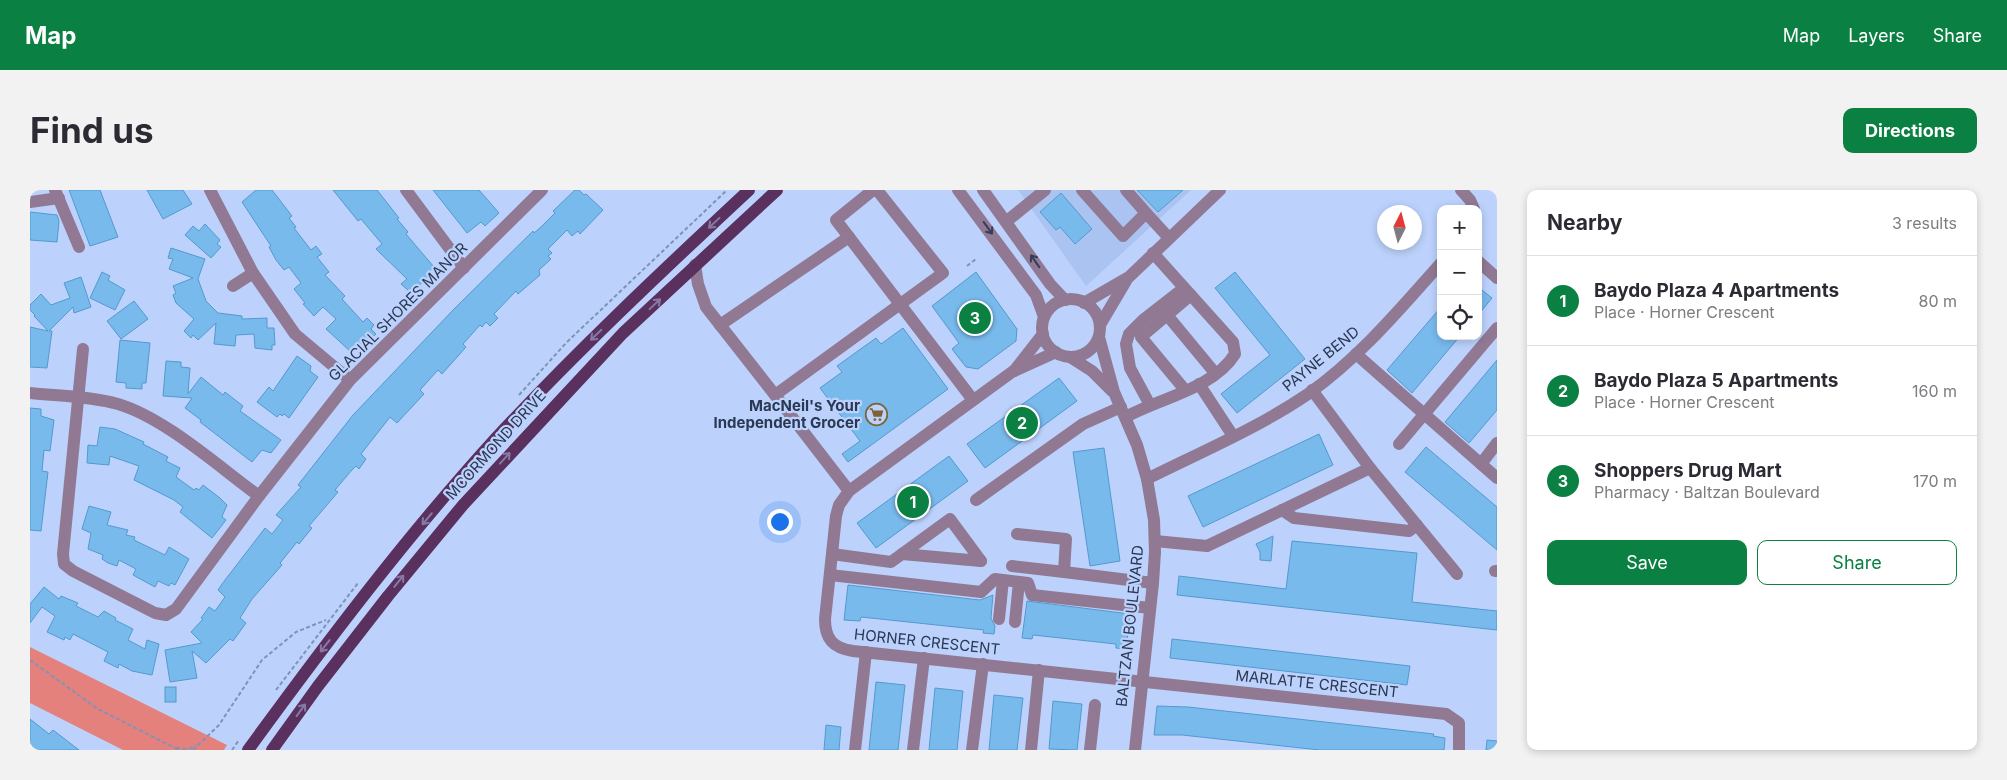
<!DOCTYPE html>
<html lang="en">
<head>
<meta charset="utf-8">
<style>
  body { margin:0; font-family:Inter,sans-serif; background:#f2f2f3; color:#2b2b33 }
  .controls { position:absolute; right:15px; top:15px; display:grid; overflow:hidden; border-radius:10px; box-shadow:0 2px 8px #0003 }
  .controls button { width:45px; height:45px; display:grid; place-items:center; padding:0; border:0; border-bottom:1px solid #e1e1e2; background:#fff; color:#2b2b33; font:25px sans-serif }
  .compass { position:absolute; left:1347px; top:15px; width:45px; height:45px; border-radius:50%; background:#fff; box-shadow:0 2px 8px #0003; rotate:6deg }
  .you { position:absolute; left:749px; top:331px; width:18px; height:18px; margin:-12px; border:4px solid #fff; border-radius:50%; background:#1a73e8; box-shadow:0 0 0 8px #1a73e833 }
  .badge { display:grid; place-items:center; width:32px; height:32px; border-radius:50%; background:#0b8043; color:#fff; font-size:16px; font-weight:700 }
  .pin { position:absolute; translate:-50% -50%; border:2px solid #fff; box-shadow:0 1px 5px #0006 }
  .list { margin:0; padding:0; list-style:none }
  h2 { display:flex; justify-content:space-between; align-items:center; height:65px; margin:0; padding:0 20px; font-size:21px }
  h2 small { font-size:16px; font-weight:400; color:#7c7c81 }
  .list li { display:grid; grid-template-columns:32px 1fr auto; gap:15px; align-items:center; box-sizing:border-box; height:90px; padding:0 20px; border-top:1px solid #e1e1e2 }
  .list b { display:block; font-size:19px; white-space:nowrap }
  .list p { margin:0; font-size:16px; white-space:nowrap; color:#7c7c81 }
  .list em { font-size:16px; font-style:normal; color:#7c7c81 }
  .actions { display:flex; gap:10px; padding:15px 20px }
  .actions a { flex:1; padding:11px 0; border:1px solid #0b8043; border-radius:10px; text-align:center; font-size:18px; color:#0b8043 }
  .actions .main { background:#0b8043; color:#fff }
  .icon { flex:none; width:28px; height:28px; fill:none; stroke:currentColor; stroke-width:2; stroke-linecap:round; stroke-linejoin:round }
  .map { position:relative; flex:none; width:1467px; height:560px; overflow:hidden; border-radius:10px }
  header { display:flex; align-items:center; gap:30px; box-sizing:border-box; height:70px; padding:0 25px; background:#0b8043; color:#fff }
  header strong { font-size:24px }
  nav { display:flex; gap:28px; margin-inline-start:auto; font-size:18px }
  .intro { display:flex; align-items:center; justify-content:space-between; box-sizing:border-box; height:120px; padding:0 30px }
  h1 { margin:0; font-size:35px }
  .button { padding:12px 22px; border-radius:10px; background:#0b8043; color:#fff; font-size:18px; font-weight:700 }
  main { display:flex; gap:30px; padding:0 30px }
  aside { flex:1; background:#fff; border-radius:10px; box-shadow:0 2px 8px #0003 }
  .map>svg:first-child { display:block }
  .built { fill:#abc3f0 }
  .green { fill:#e5817d }
  .building { fill:#79baed; stroke:#5399ce }
  .lines { fill:none; stroke-linecap:round; stroke-linejoin:round }
  .path { stroke:#8093b7; stroke-width:2; stroke-dasharray:4 2.5; stroke-linecap:butt }
  .minor { stroke:#917993; stroke-width:12 }
  .major { stroke:#59305e; stroke-width:12 }
  .oneway { stroke:#8679a5 }
  .oneway2 { stroke:#343e5a }
  .labels { text-anchor:middle; stroke-width:4.5; stroke-linejoin:round; paint-order:stroke }
  .street-label { font-size:15px; fill:#2a3854; stroke:#bcd2fc }
  .poi-label { font-size:15px; font-weight:bold; fill:#2a3854; stroke:#bcd2fc; text-anchor:end }
</style>
</head>
<body>
<header>
<strong>Map</strong>
<nav><a>Map</a><a>Layers</a><a>Share</a></nav>
</header>
<div class="intro"><h1>Find us</h1><a class="button">Directions</a></div>
<main>
<div class="map">
<svg width="1467" height="560" viewBox="0 0 1467 560">
  <rect width="100%" height="100%" fill="#bcd2fc"/>
  <polygon class="built" points="988,0 1161,0 1056,96"/>
  <polygon class="green" points="0,457 197,555 194,560 93,560 0,513"/>
  <g class="building">
    <polygon points="39,0 70,0 88,47 60,56"/>
    <polygon points="117,0 153,0 162,14 133,29"/>
    <polygon points="226,0 242,0 262,26 259,28 266,37 264,38 281,60 286,56 292,64 287,67 299,82 295,85 315,106 312,109 333,132 337,128 344,135 341,139 346,144 332,157 330,155 322,163 296,139 306,129 293,117 284,126 273,114 275,113 264,99 271,93 259,77 254,80 246,70 239,57 241,56 212,12"/>
    <polygon points="303,0 347,0 369,28 367,29 378,42 376,44 404,77 396,85 398,87 381,103 371,94 377,89 346,59 352,54 331,29 328,31"/>
    <polygon points="403,0 449,0 469,23 455,36 451,32 437,43"/>
    <polygon points="545,0 549,0 554,5 556,4 573,20 550,44 548,41 542,46 537,40 518,59 522,63 518,66 521,69 509,80 510,85 488,104 486,101 464,124 468,128 460,136 456,132 452,137 450,135 433,154 436,157 412,184 408,180 390,200 394,204 367,233 360,227 331,264 336,269 329,279 326,276 321,281 305,300 308,302 279,336 282,338 269,354 267,352 250,373 252,375 222,409 210,428 216,433 203,451 200,449 176,473 162,461 167,488 140,492 135,460 172,453 161,442 173,429 171,428 179,417 185,421 195,407 188,400 192,394 235,338 242,344 253,330 246,325 271,297 268,295 323,225 424,119 503,41 504,43 512,36 525,23 523,21"/>
    <polygon points="1107,0 1153,0 1128,22"/>
    <polygon points="1031,3 1062,39 1045,54 1030,37 1026,40 1010,22"/>
    <polygon points="0,22 27,25 29,31 27,52 0,50"/>
    <polygon points="175,34 190,50 187,54 191,57 181,68 155,45 163,36 169,41"/>
    <polygon points="141,58 175,69 168,89 176,111 188,123 212,126 212,129 237,128 237,138 244,138 245,155 242,155 242,160 225,158 224,144 206,145 205,156 184,154 186,133 168,150 163,145 161,148 154,141 164,129 146,113 143,105 146,103 143,96 163,88 139,79 143,69 138,68"/>
    <polygon points="72,82 80,86 78,90 95,100 85,120 60,108"/>
    <polygon points="946,82 987,139 986,151 948,179 936,177 922,159 929,153 902,116"/>
    <polygon points="1205,82 1275,169 1207,223 1191,204 1240,165 1185,98"/>
    <polygon points="51,87 61,117 44,123 43,117 19,141 22,141 17,178 0,177 0,137 18,141 4,126 5,125 0,120 0,115 11,104 21,115 40,108 34,93"/>
    <polygon points="1448,97 1462,108 1448,125"/>
    <polygon points="104,111 118,129 91,149 77,131"/>
    <polygon points="1411,117 1411,146 1430,146 1382,203 1357,180"/>
    <polygon points="873,138 918,199 818,272 812,264 830,251 790,198 812,182 807,176 846,148 851,154"/>
    <polygon points="90,150 120,153 116,193 112,193 112,199 96,198 96,193 86,192"/>
    <polygon points="267,166 281,176 280,181 288,187 259,228 254,224 252,226 250,224 247,227 227,212 239,197 243,201"/>
    <polygon points="1467,170 1467,220 1439,253 1415,232"/>
    <polygon points="136,171 151,172 151,177 160,178 158,204 171,187 193,205 195,202 213,216 210,221 251,250 241,263 232,260 222,272 170,232 171,230 155,218 162,208 133,206"/>
    <polygon points="1029,188 1047,211 955,278 937,254"/>
    <polygon points="0,218 11,219 11,226 24,230 20,261 14,260 12,281 18,282 11,341 0,340"/>
    <polygon points="70,237 85,239 114,252 113,254 138,267 136,271 150,278 146,287 164,300 166,298 169,300 173,295 190,308 197,315 193,324 192,327 196,330 182,348 150,322 153,317 144,310 104,290 109,276 80,266 79,275 57,273 58,255 67,256"/>
    <polygon points="1289,244 1303,275 1173,337 1158,306"/>
    <polygon points="1396,257 1467,317 1467,360 1375,282"/>
    <polygon points="1074,258 1090,371 1060,376 1043,262"/>
    <polygon points="919,266 938,291 846,358 827,333"/>
    <polygon points="59,316 81,322 77,335 98,340 96,345 105,347 104,350 135,365 139,357 159,369 145,395 141,393 139,396 128,391 125,397 103,385 106,379 89,370 87,376 78,373 72,369 73,365 58,359 61,343 52,339"/>
    <polygon points="1243,346 1241,371 1230,370 1230,362 1226,354"/>
    <polygon points="1262,351 1387,363 1382,412 1467,421 1467,440 1147,405 1149,386 1256,399"/>
    <polygon points="818,395 950,410 963,405 961,428 965,436 964,444 953,443 954,440 831,427 830,431 814,430"/>
    <polygon points="14,397 29,409 31,406 48,413 46,416 68,427 74,421 86,428 85,430 103,439 98,450 115,459 117,450 129,454 122,485 102,481 89,474 88,478 74,471 78,462 43,444 40,450 35,447 34,450 17,442 25,426 12,417 0,433 0,414"/>
    <polygon points="997,411 1100,424 1096,459 1086,458 1086,454 1003,445 1002,449 992,448"/>
    <polygon points="1142,449 1380,476 1377,495 1140,468"/>
    <polygon points="846,492 875,495 868,560 839,560"/>
    <rect x="135" y="497" width="11" height="15"/>
    <polygon points="905,498 933,501 927,560 899,560"/>
    <polygon points="964,505 993,508 987,560 959,560"/>
    <polygon points="1023,511 1052,514 1047,560 1019,559"/>
    <polygon points="1127,516 1158,517 1404,544 1403,546 1415,548 1414,560 1290,560 1152,545 1124,545"/>
    <polygon points="0,529 19,544 23,540 49,560 0,560"/>
    <polygon points="796,535 811,537 809,560 794,560"/>
    <polygon points="1457,550 1467,551 1467,560 1456,560"/>
  </g>
  <g class="lines">
    <g class="path">
      <polyline points="937,76 946,69"/>
      <polyline points="489,205 536,153 697,0"/>
      <polyline points="0,470 68,519 149,560"/>
      <polyline points="246,500 328,393"/>
      <polyline points="146,558 159,559 166,555"/>
      <polyline points="163,560 189,535 232,470 266,442 296,430"/>
      <polyline points="202,560 209,550"/>
    </g>
    <g class="minor">
      <polyline points="25,0 49,57"/>
      <polyline points="180,0 223,83 265,144 320,190"/>
      <polyline points="376,0 434,78"/>
      <polyline points="843,0 806,30 943,210"/>
      <polyline points="928,0 1006,105 1014,127"/>
      <polyline points="953,0 1020,94 1035,110"/>
      <polyline points="1052,0 1093,46 1116,23 1096,0"/>
      <polyline points="1431,0 1440,10 1444,19"/>
      <polyline points="0,12 29,8"/>
      <polyline points="1116,23 1139,48"/>
      <polyline points="977,31 1015,0"/>
      <polyline points="1448,71 1467,88"/>
      <polyline points="665,75 668,94 676,117 745,205"/>
      <polyline points="203,96 223,83"/>
      <circle cx="1041" cy="138" r="29"/>
      <polyline points="1054,113 1099,87 1190,0"/>
      <polyline points="1137,125 1185,183"/>
      <polyline points="690,135 819,47"/>
      <polyline points="1070,135 1096,91"/>
      <polyline points="1069,147 1084,202 1107,255 1117,289 1124,330 1125,362 1123,393 1105,560"/>
      <polyline points="53,159 33,364 34,374 43,381 125,423 136,425 146,419 229,306 320,190 512,0"/>
      <path d="M 1026,162 L 982,182 L 819,301 L 809,315 L 806,326 L 795,429 C 795,449 803,458 823,461 L 1416,524 L 1429,533 L 1429,560"/>
      <polyline points="1326,164 1467,288"/>
      <polyline points="1040,167 1062,181 1082,201"/>
      <polyline points="984,181 1013,144"/>
      <polyline points="1169,194 1203,246"/>
      <polyline points="1155,200 1111,147 1161,105"/>
      <path d="M 0,203 C 29,206 59,206 88,214 C 135,228 189,277 229,306"/>
      <polyline points="1120,215 1100,178 1096,154 1099,144 1113,130 1154,98"/>
      <path d="M 1096,227 C 1130,208 1183,199 1205,164 L 1203,152 L 1123,63"/>
      <polyline points="1369,254 1467,138"/>
      <polyline points="1451,274 1467,253"/>
      <polyline points="1340,278 1427,384"/>
      <path d="M 1117,289 C 1171,262 1228,238 1278,204 C 1329,168 1370,119 1411,73"/>
      <polyline points="819,301 745,205 913,83 847,0"/>
      <polyline points="946,310 1053,234 1091,217"/>
      <polyline points="1252,320 1264,328 1379,341 1387,335"/>
      <polyline points="1125,351 1177,356 1340,278 1282,200"/>
      <polyline points="802,364 861,372 920,329 951,371"/>
      <polyline points="872,364 951,371"/>
      <polyline points="982,376 1034,382 1036,349 987,344"/>
      <polyline points="1465,381 1467,381"/>
      <polyline points="1034,382 1123,393"/>
      <polyline points="800,385 951,402 965,389 998,393 1002,405 1120,418"/>
      <polyline points="969,429 973,390"/>
      <polyline points="985,432 989,392"/>
      <polyline points="825,560 836,462"/>
      <polyline points="883,560 894,468"/>
      <polyline points="942,560 953,474"/>
      <polyline points="1001,560 1009,480"/>
      <polyline points="1060,560 1065,515"/>
    </g>
    <g class="major">
      <path d="M 218,560 C 296,453 376,347 465,249 C 546,162 632,81 719,0"/>
      <polyline points="242,560 288,496 358,406 433,315 593,143 747,0"/>
    </g>
  </g>
  <defs><path id="oneway-shaft" d="M-6 0H5M1.5-3L5.5 0L1.5 3" fill="none" stroke-width="1.6" stroke-linecap="round" stroke-linejoin="round" transform="scale(1.25)"/></defs>
  <g class="oneway">
    <use href="#oneway-shaft" transform="translate(684 33) rotate(137)"/>
    <use href="#oneway-shaft" transform="translate(625 114) rotate(-43)"/>
    <use href="#oneway-shaft" transform="translate(566 145) rotate(136)"/>
    <use href="#oneway-shaft" transform="translate(475 268) rotate(-48)"/>
    <use href="#oneway-shaft" transform="translate(397 329) rotate(130)"/>
    <use href="#oneway-shaft" transform="translate(369 391) rotate(-51)"/>
    <use href="#oneway-shaft" transform="translate(295 456) rotate(128)"/>
    <use href="#oneway-shaft" transform="translate(271 520) rotate(-54)"/>
  </g>
  <g class="oneway2">
    <use href="#oneway-shaft" transform="translate(958 38) rotate(54)"/>
    <use href="#oneway-shaft" transform="translate(1005 71) rotate(-125)"/>
  </g>
  <defs>
    <symbol id="supermarket-ring" viewBox="-11 -11 22 22"><circle r="9.5" fill="#bcd2fc" stroke="#7c6434" stroke-width="1.5"/><path d="M-6-5.5h2.5l.6 2H6L4.5 2H-2.5L-4.4-4H-6ZM-1.5 3.2a1.3 1.3 0 1 0 .1 0ZM3 3.2a1.3 1.3 0 1 0 .1 0Z" fill="#7c6434"/></symbol>
  </defs>
  <g fill-rule="evenodd">
    <use href="#supermarket-ring" x="834" y="212" width="25" height="25"/>
  </g>
  <g class="labels">
    <g class="street-label">
      <text transform="translate(368 122) rotate(-45)" y="5">GLACIAL SHORES MANOR</text>
      <text transform="translate(1291 169) rotate(-39)" y="5">PAYNE BEND</text>
      <text transform="translate(466 255) rotate(-48)" y="5">MCORMOND DRIVE</text>
      <text transform="translate(1100 436) rotate(-84)" y="5">BALTZAN BOULEVARD</text>
      <text transform="translate(897 452) rotate(6)" y="5">HORNER CRESCENT</text>
      <text transform="translate(1287 494) rotate(6)" y="5">MARLATTE CRESCENT</text>
    </g>
    <g class="poi-label">
      <text x="830" y="221">MacNeil's Your<tspan x="830" dy="17">Independent Grocer</tspan></text>
    </g>
  </g>
</svg>
<div class="controls">
<button>+</button>
<button>−</button>
<button><svg class="icon" aria-label="locate" viewBox="0 0 24 24"><circle cx="12" cy="12" r="6"/><path d="M12 2v4M12 18v4M2 12h4M18 12h4"/></svg></button>
</div>
<svg class="compass" viewBox="-18 -18 36 36"><path d="M0-13l5 13h-10z" fill="#e53935"/><path d="M0 13l5-13h-10z" fill="#7c7c81"/></svg>
<div class="you"></div>
<div class="pin badge" style="left:883px;top:312px">1</div>
<div class="pin badge" style="left:992px;top:233px">2</div>
<div class="pin badge" style="left:945px;top:128px">3</div>
</div>
<aside>
<h2>Nearby<small>3 results</small></h2>
<ul class="list">
<li><span class="badge">1</span><div><b>Baydo Plaza 4 Apartments</b><p>Place · Horner Crescent</p></div><em>80 m</em></li>
<li><span class="badge">2</span><div><b>Baydo Plaza 5 Apartments</b><p>Place · Horner Crescent</p></div><em>160 m</em></li>
<li><span class="badge">3</span><div><b>Shoppers Drug Mart</b><p>Pharmacy · Baltzan Boulevard</p></div><em>170 m</em></li>
</ul>
<div class="actions"><a class="main">Save</a><a>Share</a></div>
</aside>
</main>
</body>
</html>
